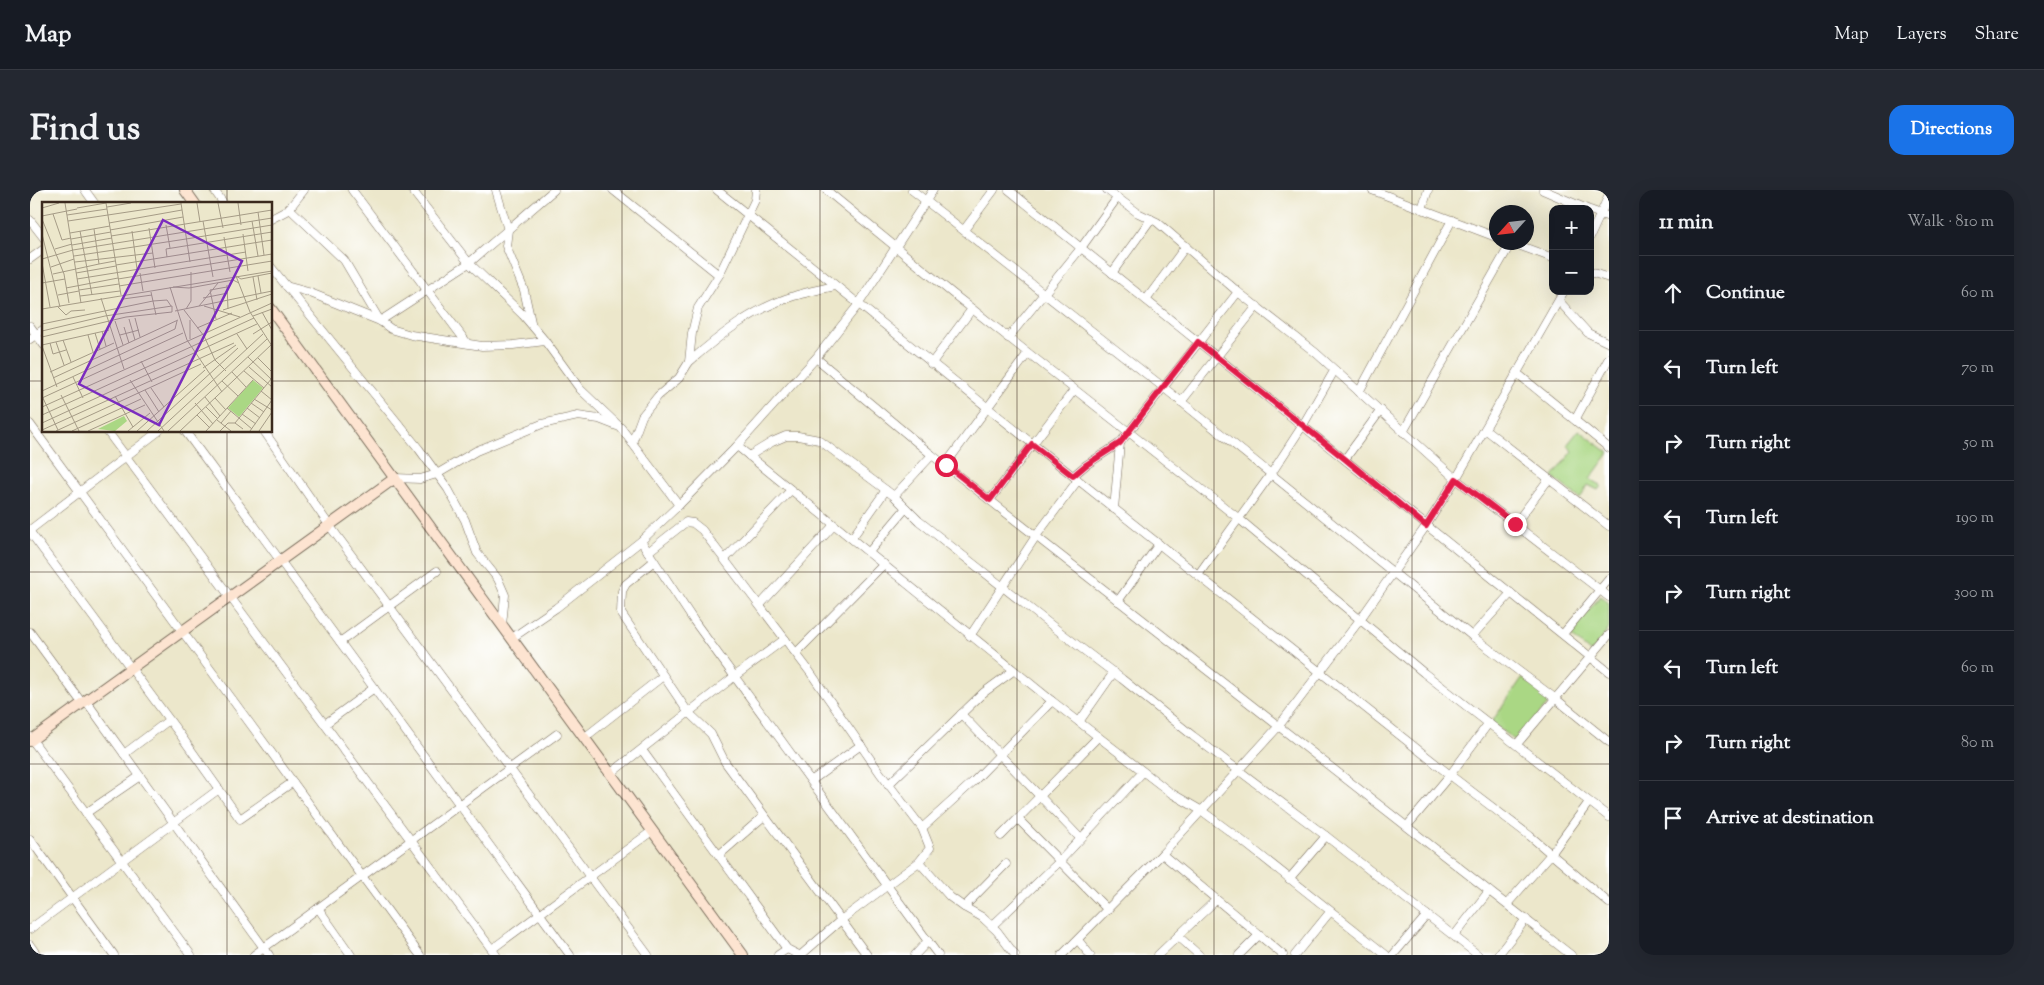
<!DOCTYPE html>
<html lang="en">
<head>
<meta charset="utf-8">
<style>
  body { margin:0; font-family:"Sorts Mill Goudy",serif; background:#242831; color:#f1f3f6 }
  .controls { position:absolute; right:15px; top:15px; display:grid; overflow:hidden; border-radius:10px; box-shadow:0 5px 20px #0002 }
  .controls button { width:45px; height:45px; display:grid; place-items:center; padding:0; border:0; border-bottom:1px solid #363941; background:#171b24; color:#f1f3f6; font:25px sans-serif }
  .compass { position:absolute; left:1459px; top:15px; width:45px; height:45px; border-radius:50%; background:#171b24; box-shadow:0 5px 20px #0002; rotate:243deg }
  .stop { position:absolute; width:15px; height:15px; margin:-11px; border:4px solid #e11d48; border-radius:50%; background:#fff }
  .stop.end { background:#e11d48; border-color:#fff; box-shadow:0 1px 5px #0008 }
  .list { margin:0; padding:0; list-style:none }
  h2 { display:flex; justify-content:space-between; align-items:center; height:65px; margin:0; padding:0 20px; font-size:21px }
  h2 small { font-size:16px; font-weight:400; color:#9ea1a6 }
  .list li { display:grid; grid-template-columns:32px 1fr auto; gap:15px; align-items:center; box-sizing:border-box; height:75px; padding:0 20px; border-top:1px solid #363941 }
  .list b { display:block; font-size:19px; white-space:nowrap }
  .list em { font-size:16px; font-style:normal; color:#9ea1a6 }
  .icon { flex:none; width:28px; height:28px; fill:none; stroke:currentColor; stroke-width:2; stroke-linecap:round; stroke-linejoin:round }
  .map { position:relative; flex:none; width:1579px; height:765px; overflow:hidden; border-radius:15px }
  header { display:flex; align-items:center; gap:30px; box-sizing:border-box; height:70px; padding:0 25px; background:#171b24; border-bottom:1px solid #363941 }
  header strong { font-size:24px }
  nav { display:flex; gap:28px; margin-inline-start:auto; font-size:18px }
  .intro { display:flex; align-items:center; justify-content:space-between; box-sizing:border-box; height:120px; padding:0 30px }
  h1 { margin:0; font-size:35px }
  .button { padding:12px 22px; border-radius:15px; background:#1a73e8; color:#fff; font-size:18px; font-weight:700 }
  main { display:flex; gap:30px; padding:0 30px }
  aside { flex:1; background:#171b24; border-radius:15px; box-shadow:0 5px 20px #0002 }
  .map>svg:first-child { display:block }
  .green { fill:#aad784; stroke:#728051 }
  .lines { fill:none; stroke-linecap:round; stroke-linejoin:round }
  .street-casing { stroke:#796c5b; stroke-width:9 }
  .secondary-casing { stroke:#796c5b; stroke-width:12 }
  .street { stroke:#fff; stroke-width:8 }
  .secondary { stroke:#fde4d1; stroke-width:10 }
  .route { stroke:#e11d48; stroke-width:6 }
  .grid { fill:none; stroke:#3b2a1e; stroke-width:1; stroke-opacity:0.55 }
  .inset-road { fill:none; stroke:#a59b86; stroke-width:1 }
  .view { fill:#7b2cbf; fill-opacity:0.15; stroke:#7b2cbf; stroke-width:2.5 }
  .inset-edge { fill:none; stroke:#3b2a1e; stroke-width:2.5 }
</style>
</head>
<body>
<header>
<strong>Map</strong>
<nav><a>Map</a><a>Layers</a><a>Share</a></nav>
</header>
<div class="intro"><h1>Find us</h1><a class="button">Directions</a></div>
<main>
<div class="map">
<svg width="1579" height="765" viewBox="0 0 1579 765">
  <rect width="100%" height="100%" fill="#fff"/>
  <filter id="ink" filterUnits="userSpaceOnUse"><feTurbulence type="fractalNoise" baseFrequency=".02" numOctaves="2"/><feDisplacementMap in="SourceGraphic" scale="10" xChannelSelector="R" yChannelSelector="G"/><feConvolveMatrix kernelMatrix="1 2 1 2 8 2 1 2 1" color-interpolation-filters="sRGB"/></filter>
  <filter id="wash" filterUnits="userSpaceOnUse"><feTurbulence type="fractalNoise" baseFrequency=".0096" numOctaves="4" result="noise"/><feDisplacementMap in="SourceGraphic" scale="20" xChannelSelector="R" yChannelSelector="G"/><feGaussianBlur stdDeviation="1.12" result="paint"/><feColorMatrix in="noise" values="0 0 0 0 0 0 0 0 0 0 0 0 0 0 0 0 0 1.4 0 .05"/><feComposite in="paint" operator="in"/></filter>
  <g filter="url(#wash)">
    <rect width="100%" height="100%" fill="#ece7cb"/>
    <g class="green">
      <polygon points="1549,240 1579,263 1560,289 1571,296 1568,300 1558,295 1550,309 1523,287 1543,261 1537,255"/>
      <polygon points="1570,406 1579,413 1579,439 1561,463 1540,445"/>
      <polygon points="1492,488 1522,509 1486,551 1461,533"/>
    </g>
  </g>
  <g filter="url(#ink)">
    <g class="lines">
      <defs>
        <g id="street">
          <polyline points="55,0 65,14"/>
          <polyline points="184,0 194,14"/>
          <polyline points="322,0 437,153"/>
          <polyline points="382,0 439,73 493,125 515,151 550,199 591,238 649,315"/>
          <polyline points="466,0 478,40 476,56 494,100 501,132"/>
          <polyline points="583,0 689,85"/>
          <polyline points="687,0 1014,263 1420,585 1500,646 1579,713"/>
          <polyline points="796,0 922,103 1208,328 1394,483 1579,627"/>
          <polyline points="882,0 1133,197 1442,446 1526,509 1579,552"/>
          <polyline points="979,0 1579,482"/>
          <polyline points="1077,0 1108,23 1127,32 1208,102 1286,163 1426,289 1579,407"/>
          <polyline points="1342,0 1466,47"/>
          <polyline points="1513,0 1557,19"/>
          <polyline points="259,18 314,70 350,131 439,73 524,0"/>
          <polyline points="1392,19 1398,0"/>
          <polyline points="1560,20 1579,27"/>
          <polyline points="241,29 258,20 274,0"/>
          <polyline points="0,30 14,48"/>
          <polyline points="934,40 964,0"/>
          <polyline points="1560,47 1579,5"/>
          <polyline points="1480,52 1523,68"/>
          <polyline points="0,69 14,59"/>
          <polyline points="241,77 389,259 418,299 435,330 447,363 468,389 475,405 472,435"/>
          <polyline points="1560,82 1579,88"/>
          <polyline points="1082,83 1121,29"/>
          <polyline points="256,96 278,102 350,131 361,139 381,145 452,156 483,155 515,151"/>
          <polyline points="1116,110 1156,56"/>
          <polyline points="1529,111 1558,143 1579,153"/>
          <polyline points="0,136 14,155"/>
          <polyline points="978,148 1051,58 1087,8"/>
          <polyline points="0,149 14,139"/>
          <polyline points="786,168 902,265 1541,765"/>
          <path d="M 659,172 C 690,145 724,118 764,106 C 777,102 791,99 805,96"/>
          <polyline points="901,174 942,119"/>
          <polyline points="1488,184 1579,258"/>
          <polyline points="1329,202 1422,30"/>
          <polyline points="1151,212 1227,116"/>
          <polyline points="1545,230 1579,168"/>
          <polyline points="0,234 390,765"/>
          <polyline points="1455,239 1579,336"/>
          <polyline points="77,241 466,765"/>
          <polyline points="155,241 540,765"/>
          <polyline points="234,241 299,335 618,765"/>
          <polyline points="1373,242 1481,53"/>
          <polyline points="602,253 612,226 628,206 649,188 659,172 662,143 668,118 689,85 725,10 726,0"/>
          <polyline points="707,256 1022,511 1141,603 1172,621 1210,649 1356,765"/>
          <polyline points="719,266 742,252 756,246 768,246 789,250 864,306 889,331 1030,442 1092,489 1163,546 1296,646 1448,765"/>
          <polyline points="1315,269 1351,220"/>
          <polyline points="915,275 998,163"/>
          <polyline points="1043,286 1056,275 1090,253 1208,102"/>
          <polyline points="365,288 390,289 407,284 446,261 512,234 548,226 569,229 587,236"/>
          <polyline points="864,306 902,265"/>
          <polyline points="960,310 1044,200"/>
          <polyline points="1084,319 1090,253"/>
          <polyline points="1485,334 1518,290"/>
          <polyline points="0,340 129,241"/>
          <polyline points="0,342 149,543 210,629 263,592"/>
          <polyline points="822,348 856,300"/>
          <polyline points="611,351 664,431 908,765"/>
          <polyline points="618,362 656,332 663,333 672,340 780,482 850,583 892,638 900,658 889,672 920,707 934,717 952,727 967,741 985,765"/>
          <polyline points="839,362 876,318"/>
          <polyline points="695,369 761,300"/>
          <polyline points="624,371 596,394 592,401 591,423 658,522 681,544 695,572 837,765"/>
          <polyline points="1168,385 1241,284 1273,235 1304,181"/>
          <polyline points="1088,411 1129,354"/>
          <polyline points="730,415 804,335"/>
          <polyline points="0,442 52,513"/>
          <polyline points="1533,444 1579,389"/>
          <polyline points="940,446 1006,346 1048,290"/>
          <polyline points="1442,446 1481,403"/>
          <polyline points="482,448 526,418 611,351 649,315 707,256 786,168 828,115 903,0"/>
          <polyline points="310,452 407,381"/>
          <polyline points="766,463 854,374"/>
          <polyline points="56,511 239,765"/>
          <polyline points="931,524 1050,648"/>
          <polyline points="1049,532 1084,482"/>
          <polyline points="295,534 344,498"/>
          <polyline points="0,547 161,765"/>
          <polyline points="554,548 633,486"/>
          <polyline points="1487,554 1579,445"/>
          <polyline points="612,560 757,759 769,765"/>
          <polyline points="94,564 139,530"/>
          <polyline points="580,584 705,486 755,449"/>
          <polyline points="781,591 831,555"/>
          <polyline points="858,595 953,503 983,481"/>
          <polyline points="56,623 110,586"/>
          <polyline points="988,629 1078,720"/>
          <polyline points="1377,636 1420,585 1458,534"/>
          <polyline points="892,638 944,591 1022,511"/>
          <polyline points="971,646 1068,547"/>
          <polyline points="0,649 84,765"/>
          <polyline points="1132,664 1253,765"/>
          <polyline points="689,665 734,626"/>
          <polyline points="1259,689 1296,646"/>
          <polyline points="1477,714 1521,664 1559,612"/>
          <polyline points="934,717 976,674"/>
          <polyline points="288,718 321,765"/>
          <polyline points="962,736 1029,672 1113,582"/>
          <polyline points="0,739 189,599"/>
          <polyline points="1148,746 1169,765"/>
          <polyline points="1424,746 1459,701"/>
          <polyline points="1048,750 1060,765"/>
          <polyline points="0,755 7,765"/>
          <polyline points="462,759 622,641"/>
          <polyline points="224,765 527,544"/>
          <polyline points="748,765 757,759"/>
          <polyline points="771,765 811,730 889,672"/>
          <polyline points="885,765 898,751"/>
          <polyline points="1032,765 1132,664 1248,537 1329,431 1396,336 1426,289 1534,101"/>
          <polyline points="1128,765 1186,710"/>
          <polyline points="1209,765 1229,745"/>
          <polyline points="1265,765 1300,722"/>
          <polyline points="1363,765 1397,725"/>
          <polyline points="1468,765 1496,729"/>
        </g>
        <g id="secondary">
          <polyline points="155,0 165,14"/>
          <polyline points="241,119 713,765"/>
          <polyline points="0,551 365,288"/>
        </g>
      </defs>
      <use href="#street" class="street-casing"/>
      <use href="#secondary" class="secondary-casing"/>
      <use href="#street" class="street"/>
      <use href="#secondary" class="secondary"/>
    </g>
  </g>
  <g class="lines" filter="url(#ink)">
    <polyline class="route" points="916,275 960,310 1002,254 1043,286 1056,275 1090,253 1168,152 1315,269 1396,336 1426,289 1485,334"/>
  </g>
  <path class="grid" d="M 197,0 L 197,14M 395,0 L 395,765M 592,0 L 592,765M 790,0 L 790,765M 987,0 L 987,765M 1184,0 L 1184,765M 1382,0 L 1382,765M 0,191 L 14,191M 241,191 L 1579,191M 197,241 L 197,765M 0,382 L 1579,382M 0,574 L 1579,574"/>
  <g transform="translate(12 12)">
    <rect width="230" height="230" fill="#ece7cb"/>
    <path d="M 211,178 L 221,186 L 197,215 L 186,206 ZM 82,214 L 85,219 L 73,229 L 56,227 Z" fill="#aad784"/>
    <path class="inset-road" d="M 23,1 L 39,101M 64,1 L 79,93M 139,1 L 148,60M 155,1 L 158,20M 176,1 L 181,26M 196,1 L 199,23M 65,5 L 89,1M 0,6 L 17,1M 35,6 L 64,1M 216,10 L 222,53M 11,12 L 20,38 L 29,36M 25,13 L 65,7M 0,14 L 35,7M 0,17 L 22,72 L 27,101M 26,19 L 139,2M 161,19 L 171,75M 210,19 L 216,54M 67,21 L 140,8M 124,23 L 128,46M 107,26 L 113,66M 52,27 L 57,62 L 73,59M 68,28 L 141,15M 38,29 L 50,93M 90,29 L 95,67M 28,31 L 68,24M 0,32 L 18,105M 201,32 L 206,69M 69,34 L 230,8M 182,35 L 188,70M 29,37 L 69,30M 144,37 L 230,23M 30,43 L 70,36M 13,47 L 30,42M 72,48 L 144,37M 32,54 L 72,48M 125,55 L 124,47 L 230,30M 0,57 L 31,48 L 230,16M 33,60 L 111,51M 0,61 L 8,105M 74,63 L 230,38M 9,65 L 32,57M 34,71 L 74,64M 98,71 L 101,89M 11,72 L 57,62M 194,74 L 208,110 L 230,144M 194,74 L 199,77 L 230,71M 216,74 L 219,91M 211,75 L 215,98M 35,77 L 204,50M 76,77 L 230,52M 0,81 L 23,77M 185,83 L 186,107M 77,84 L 230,59M 128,85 L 145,138 L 180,190M 131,85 L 147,86 L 191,78 L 197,81M 24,86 L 76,76M 37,88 L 77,82M 109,90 L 114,113M 16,93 L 37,89M 38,94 L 78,89M 59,96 L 82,167M 161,96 L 186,91M 81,97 L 110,93M 157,104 L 176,81M 162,104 L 198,115M 16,105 L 24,113 L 29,109 L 43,108M 0,107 L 230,69M 144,107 L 149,99 L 149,70M 142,108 L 162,134 L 173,158 L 184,169M 181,108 L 230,92M 133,109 L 230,89M 220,110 L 230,128M 211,114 L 230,107M 93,116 L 98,135M 87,117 L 93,138M 174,117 L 168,88 L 185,85M 148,118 L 148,137M 73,119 L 81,143M 0,122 L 111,99 L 125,98 L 129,104M 82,125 L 87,141M 155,126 L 190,111M 0,129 L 63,114 L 130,104M 60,129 L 64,144M 53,131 L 58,147M 195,132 L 205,147M 211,132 L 230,120M 46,133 L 51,150M 78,133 L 97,128M 0,135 L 84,115 L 130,110 L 130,104M 21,138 L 29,160M 14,140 L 22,163M 8,141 L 11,152 L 24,148M 0,143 L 67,128M 0,144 L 15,185M 206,155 L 230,178M 216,156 L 230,170M 99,159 L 110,180M 207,165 L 230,185M 161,166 L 194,143M 202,169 L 222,186M 8,170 L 72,141M 190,170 L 204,185M 31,175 L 41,196M 11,176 L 136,118M 88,178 L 122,229M 180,179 L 196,194M 109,186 L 122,205M 103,188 L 117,210M 0,189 L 133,127 L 135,119M 19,193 L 37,229M 0,194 L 16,228M 73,194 L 91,225M 163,195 L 178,214M 0,196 L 141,131M 173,196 L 184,208M 212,197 L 230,208M 153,201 L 171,222M 209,201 L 222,210M 0,205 L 230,101M 164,205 L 176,217M 185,206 L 210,227M 205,206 L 218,216M 200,212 L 214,222M 0,213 L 212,116M 155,213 L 168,226M 175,218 L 189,229M 0,221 L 215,122M 179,221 L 189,209M 193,221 L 230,176M 0,228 L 192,141M 14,229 L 159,162M 30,229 L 99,197M 46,229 L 103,203M 86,229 L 108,211M 95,229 L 163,168M 105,229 L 196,146M 116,229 L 221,132M 126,229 L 225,137M 138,229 L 229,143M 164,229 L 211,178M 178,229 L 186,221 L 193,221 L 201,227M 208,229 L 230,198 L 219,189M 217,229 L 230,210"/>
    <path class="view" d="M 121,18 L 200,59 L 117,223 L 37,182 Z"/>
    <rect width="230" height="230" class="inset-edge"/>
  </g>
</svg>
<div class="controls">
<button>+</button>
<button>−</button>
</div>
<svg class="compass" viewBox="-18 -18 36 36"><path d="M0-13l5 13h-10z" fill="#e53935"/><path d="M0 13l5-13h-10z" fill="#9ea1a6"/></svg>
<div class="stop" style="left:916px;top:275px"></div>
<div class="stop end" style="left:1485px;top:334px"></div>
</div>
<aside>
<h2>11 min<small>Walk · 810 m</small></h2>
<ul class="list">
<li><svg class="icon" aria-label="ahead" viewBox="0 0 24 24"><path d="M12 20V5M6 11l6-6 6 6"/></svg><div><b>Continue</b></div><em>60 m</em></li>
<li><svg class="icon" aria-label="left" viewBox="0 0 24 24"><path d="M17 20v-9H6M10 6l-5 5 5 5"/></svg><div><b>Turn left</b></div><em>70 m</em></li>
<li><svg class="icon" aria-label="right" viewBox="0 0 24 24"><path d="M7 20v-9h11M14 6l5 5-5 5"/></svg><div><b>Turn right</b></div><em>50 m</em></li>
<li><svg class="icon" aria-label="left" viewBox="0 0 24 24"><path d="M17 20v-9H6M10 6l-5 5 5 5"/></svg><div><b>Turn left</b></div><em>190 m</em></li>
<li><svg class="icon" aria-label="right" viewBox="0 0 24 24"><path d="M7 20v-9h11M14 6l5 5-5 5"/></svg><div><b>Turn right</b></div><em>300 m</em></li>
<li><svg class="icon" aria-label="left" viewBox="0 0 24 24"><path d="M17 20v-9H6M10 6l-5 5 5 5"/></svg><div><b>Turn left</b></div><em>60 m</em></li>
<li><svg class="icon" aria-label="right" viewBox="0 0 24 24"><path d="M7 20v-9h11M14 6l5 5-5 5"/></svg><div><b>Turn right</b></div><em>80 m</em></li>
<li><svg class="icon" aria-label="arrive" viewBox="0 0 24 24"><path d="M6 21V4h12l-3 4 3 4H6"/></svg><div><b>Arrive at destination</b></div></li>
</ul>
</aside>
</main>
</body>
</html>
